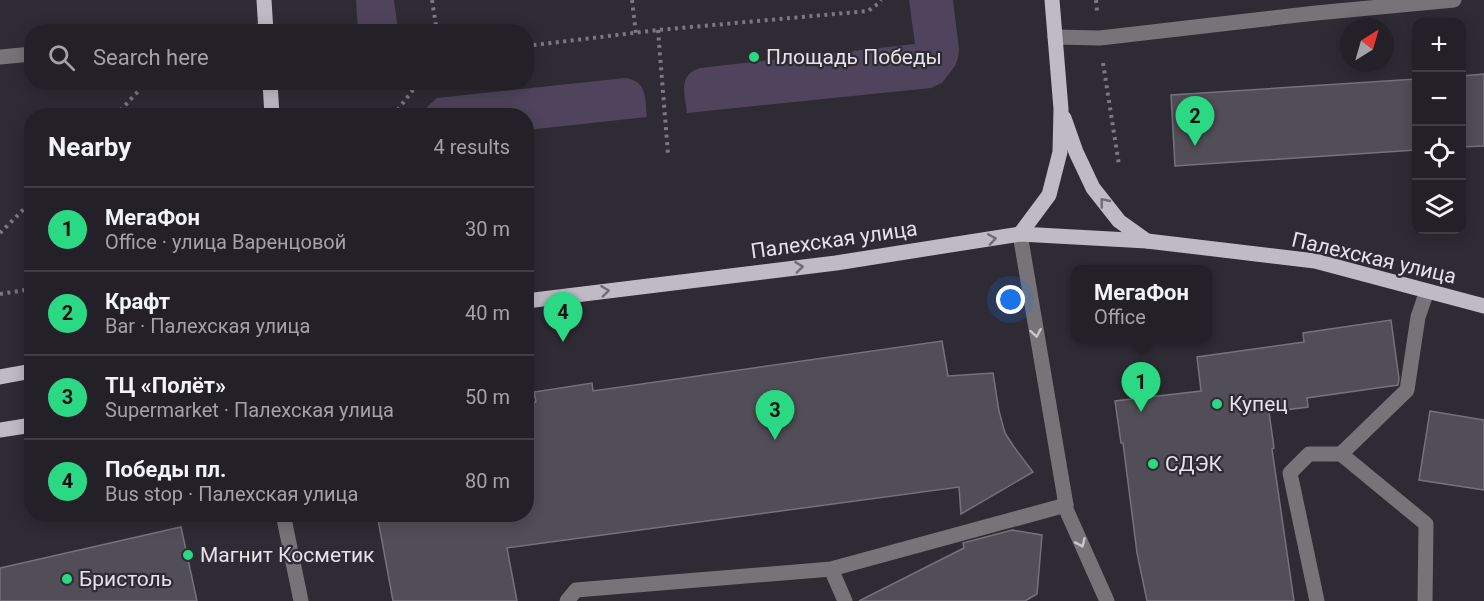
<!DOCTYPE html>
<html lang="en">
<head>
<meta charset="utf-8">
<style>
  body { margin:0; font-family:Roboto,sans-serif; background:#2b282f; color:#f1f3f6 }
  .controls { position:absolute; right:18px; top:18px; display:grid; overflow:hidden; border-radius:12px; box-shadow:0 3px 15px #0003 }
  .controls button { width:54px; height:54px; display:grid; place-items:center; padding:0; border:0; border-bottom:2px solid #403e44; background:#232027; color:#f1f3f6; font:30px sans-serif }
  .compass { position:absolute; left:1340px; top:18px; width:54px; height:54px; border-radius:50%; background:#232027; box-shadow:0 3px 15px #0003; rotate:37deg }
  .you { position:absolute; left:1011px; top:300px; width:21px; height:21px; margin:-15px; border:4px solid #fff; border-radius:50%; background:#1a73e8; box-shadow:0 0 0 9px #1a73e833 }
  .badge { display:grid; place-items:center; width:39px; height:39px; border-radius:50%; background:#2bd884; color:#111; font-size:20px; font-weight:700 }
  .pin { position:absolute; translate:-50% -50px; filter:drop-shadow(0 2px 3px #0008) }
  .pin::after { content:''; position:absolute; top:32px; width:21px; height:18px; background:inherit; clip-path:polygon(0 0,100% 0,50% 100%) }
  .popup { position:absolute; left:1071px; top:265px; width:141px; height:78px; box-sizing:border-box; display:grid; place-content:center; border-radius:12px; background:#232027; filter:drop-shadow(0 2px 4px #0005); font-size:20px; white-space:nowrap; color:#a3a3a7 }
  .popup b { font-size:22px; color:#f1f3f6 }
  .popup::after { content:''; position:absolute; left:50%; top:100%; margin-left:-12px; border:12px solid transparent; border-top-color:#232027 }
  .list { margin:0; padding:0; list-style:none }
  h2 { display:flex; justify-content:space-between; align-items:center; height:78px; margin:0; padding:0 24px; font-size:26px }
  h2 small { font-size:20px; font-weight:400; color:#a3a3a7 }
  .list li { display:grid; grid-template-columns:39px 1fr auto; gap:18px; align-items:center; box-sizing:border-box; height:84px; padding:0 24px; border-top:2px solid #403e44 }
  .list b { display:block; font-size:22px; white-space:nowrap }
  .list p { margin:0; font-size:20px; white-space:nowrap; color:#a3a3a7 }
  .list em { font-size:20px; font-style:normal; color:#a3a3a7 }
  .icon { flex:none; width:33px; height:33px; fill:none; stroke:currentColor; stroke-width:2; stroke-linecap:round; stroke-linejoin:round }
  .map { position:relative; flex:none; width:1484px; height:601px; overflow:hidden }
  .search { position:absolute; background:#232027; box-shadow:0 3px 15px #0003; left:24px; top:24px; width:510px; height:66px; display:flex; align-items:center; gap:15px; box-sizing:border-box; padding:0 21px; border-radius:24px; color:#a3a3a7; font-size:22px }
  .panel { position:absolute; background:#232027; box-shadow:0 3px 15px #0003; left:24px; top:108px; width:510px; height:414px; border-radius:24px }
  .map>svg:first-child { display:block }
  .green { fill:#4f445c }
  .building { fill:#524e57; stroke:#76717b; stroke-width:1.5 }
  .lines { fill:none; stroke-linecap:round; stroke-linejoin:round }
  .path { stroke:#7c7880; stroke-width:4; stroke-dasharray:3 4.5; stroke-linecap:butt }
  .minor { stroke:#767479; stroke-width:15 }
  .major { stroke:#bfbbc4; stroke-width:15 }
  .oneway { stroke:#706c75 }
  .oneway2 { stroke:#c9c6cc }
  .poi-dot { fill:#2bd884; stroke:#2f2b34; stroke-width:2 }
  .labels { text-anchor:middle; stroke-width:4.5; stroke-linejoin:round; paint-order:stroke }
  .poi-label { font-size:21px; fill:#e5e2e8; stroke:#2f2b34; text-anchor:start }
  .street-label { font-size:21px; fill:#e5e2e8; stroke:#2f2b34 }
</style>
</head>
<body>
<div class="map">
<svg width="1484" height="601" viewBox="0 0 1484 601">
  <rect width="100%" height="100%" fill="#2f2b34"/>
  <g class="green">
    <polygon points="356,0 394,0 398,31 358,31"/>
    <path d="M 909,0 L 953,0 L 959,49 L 958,58 L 955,66 L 942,83 L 931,88 L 687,113 C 685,95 677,75 700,68 L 915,44 Z"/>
    <path d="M 625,78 C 648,81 645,99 647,117 L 527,130 L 526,116 L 422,115 L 427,107 L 437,98 Z"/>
  </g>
  <g class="building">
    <polygon points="1484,74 1484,146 1461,147 1461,76"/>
    <polygon points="1416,79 1416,150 1175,166 1171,95"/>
    <polygon points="1391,320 1399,379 1398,385 1307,398 1308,407 1269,412 1274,448 1272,449 1294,601 1147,601 1137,553 1123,443 1121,443 1115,401 1201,391 1197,357 1304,342 1303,333"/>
    <polygon points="942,341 948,376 993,373 999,411 1005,433 1014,447 1033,472 961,514 959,487 507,548 517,601 393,601 377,514 526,514 526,404 536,402 534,392 592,383 593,391"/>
    <polygon points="1430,411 1484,420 1484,490 1419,480"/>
    <polygon points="181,527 197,601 0,601 0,568"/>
    <polygon points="1012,530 1042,535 1037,594 1025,601 859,601 964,548 963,543"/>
  </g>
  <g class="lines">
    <g class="path">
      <polyline points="432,0 437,32"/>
      <polyline points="632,0 636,34"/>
      <polyline points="1096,0 1097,11"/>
      <polyline points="658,30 668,154"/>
      <polyline points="526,46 658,30 868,11 879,3 881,0"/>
      <polyline points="1103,63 1119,165"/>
      <polyline points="115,116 147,82"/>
      <polyline points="393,116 419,82"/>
      <polyline points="0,233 32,201"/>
      <polyline points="0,294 32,289"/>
    </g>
    <g class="minor">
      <polyline points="252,32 266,30"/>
      <polyline points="1055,37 1100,38 1316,13 1454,0"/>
      <polyline points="0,57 32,54"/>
      <polyline points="1020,234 1066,505 1065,507 1107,601"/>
      <polyline points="283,514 301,601"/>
      <polyline points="831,569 845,601"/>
      <polyline points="567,601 576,590 831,569 1066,505"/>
      <polyline points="1317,601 1290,473 1309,454 1341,454"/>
      <polyline points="1425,601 1426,524 1341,454 1407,390 1418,317 1427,291"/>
    </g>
    <g class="major">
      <polyline points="264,0 266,32"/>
      <polyline points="270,82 272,116"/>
      <polyline points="1064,118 1076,152 1093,188 1119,221 1147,241"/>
      <polyline points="1020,234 1049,195 1060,152 1061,109 1052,0"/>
      <polyline points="526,301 836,263 1020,234 1147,241 1315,261 1484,306"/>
      <polyline points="0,377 32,371"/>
      <polyline points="0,430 32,425"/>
    </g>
  </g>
  <defs><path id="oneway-chevron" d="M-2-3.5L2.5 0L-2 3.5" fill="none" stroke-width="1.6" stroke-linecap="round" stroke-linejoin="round" transform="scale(1.5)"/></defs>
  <g class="oneway">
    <use href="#oneway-chevron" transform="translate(1104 202) rotate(-129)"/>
    <use href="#oneway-chevron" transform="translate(992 239) rotate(-9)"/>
    <use href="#oneway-chevron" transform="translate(799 267) rotate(-7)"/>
    <use href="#oneway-chevron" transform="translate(605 291) rotate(-7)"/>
  </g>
  <g class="oneway2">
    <use href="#oneway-chevron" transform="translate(1036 333) rotate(80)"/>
    <use href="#oneway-chevron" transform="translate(1081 543) rotate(66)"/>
  </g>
  <g class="poi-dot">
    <circle cx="754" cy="57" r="6"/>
    <circle cx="1217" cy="404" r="6"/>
    <circle cx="1153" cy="464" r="6"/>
    <circle cx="188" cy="555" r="6"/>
    <circle cx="67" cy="579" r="6"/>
  </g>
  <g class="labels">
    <g class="poi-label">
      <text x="766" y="64">Площадь Победы</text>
      <text x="1229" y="411">Купец</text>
      <text x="1165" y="471">СДЭК</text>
      <text x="200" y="562">Магнит Косметик</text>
      <text x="79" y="586">Бристоль</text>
    </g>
    <g class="street-label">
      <text transform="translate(834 240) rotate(-8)" y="7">Палехская улица</text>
      <text transform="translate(1374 258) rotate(13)" y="7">Палехская улица</text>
    </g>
  </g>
</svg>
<div class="controls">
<button>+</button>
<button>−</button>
<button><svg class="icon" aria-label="locate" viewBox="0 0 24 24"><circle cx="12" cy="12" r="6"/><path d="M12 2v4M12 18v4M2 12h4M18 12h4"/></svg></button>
<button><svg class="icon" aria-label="layers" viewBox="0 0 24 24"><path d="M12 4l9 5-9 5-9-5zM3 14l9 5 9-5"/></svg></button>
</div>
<svg class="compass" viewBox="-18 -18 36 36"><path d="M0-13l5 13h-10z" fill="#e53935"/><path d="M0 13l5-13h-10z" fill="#a3a3a7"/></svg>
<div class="you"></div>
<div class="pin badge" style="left:1141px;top:412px">1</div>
<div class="popup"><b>МегаФон</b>Office</div>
<div class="pin badge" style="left:1195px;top:146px">2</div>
<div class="pin badge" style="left:775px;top:440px">3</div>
<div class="pin badge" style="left:563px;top:342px">4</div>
<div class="search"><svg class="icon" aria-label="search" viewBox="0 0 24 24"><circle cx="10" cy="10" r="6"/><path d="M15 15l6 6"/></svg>Search here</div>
<section class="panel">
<h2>Nearby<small>4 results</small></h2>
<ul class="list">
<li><span class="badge">1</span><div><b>МегаФон</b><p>Office · улица Варенцовой</p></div><em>30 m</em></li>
<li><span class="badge">2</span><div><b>Крафт</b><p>Bar · Палехская улица</p></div><em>40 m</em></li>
<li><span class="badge">3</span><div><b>ТЦ «Полёт»</b><p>Supermarket · Палехская улица</p></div><em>50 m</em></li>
<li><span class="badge">4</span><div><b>Победы пл.</b><p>Bus stop · Палехская улица</p></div><em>80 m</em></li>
</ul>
</section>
</div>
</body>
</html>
